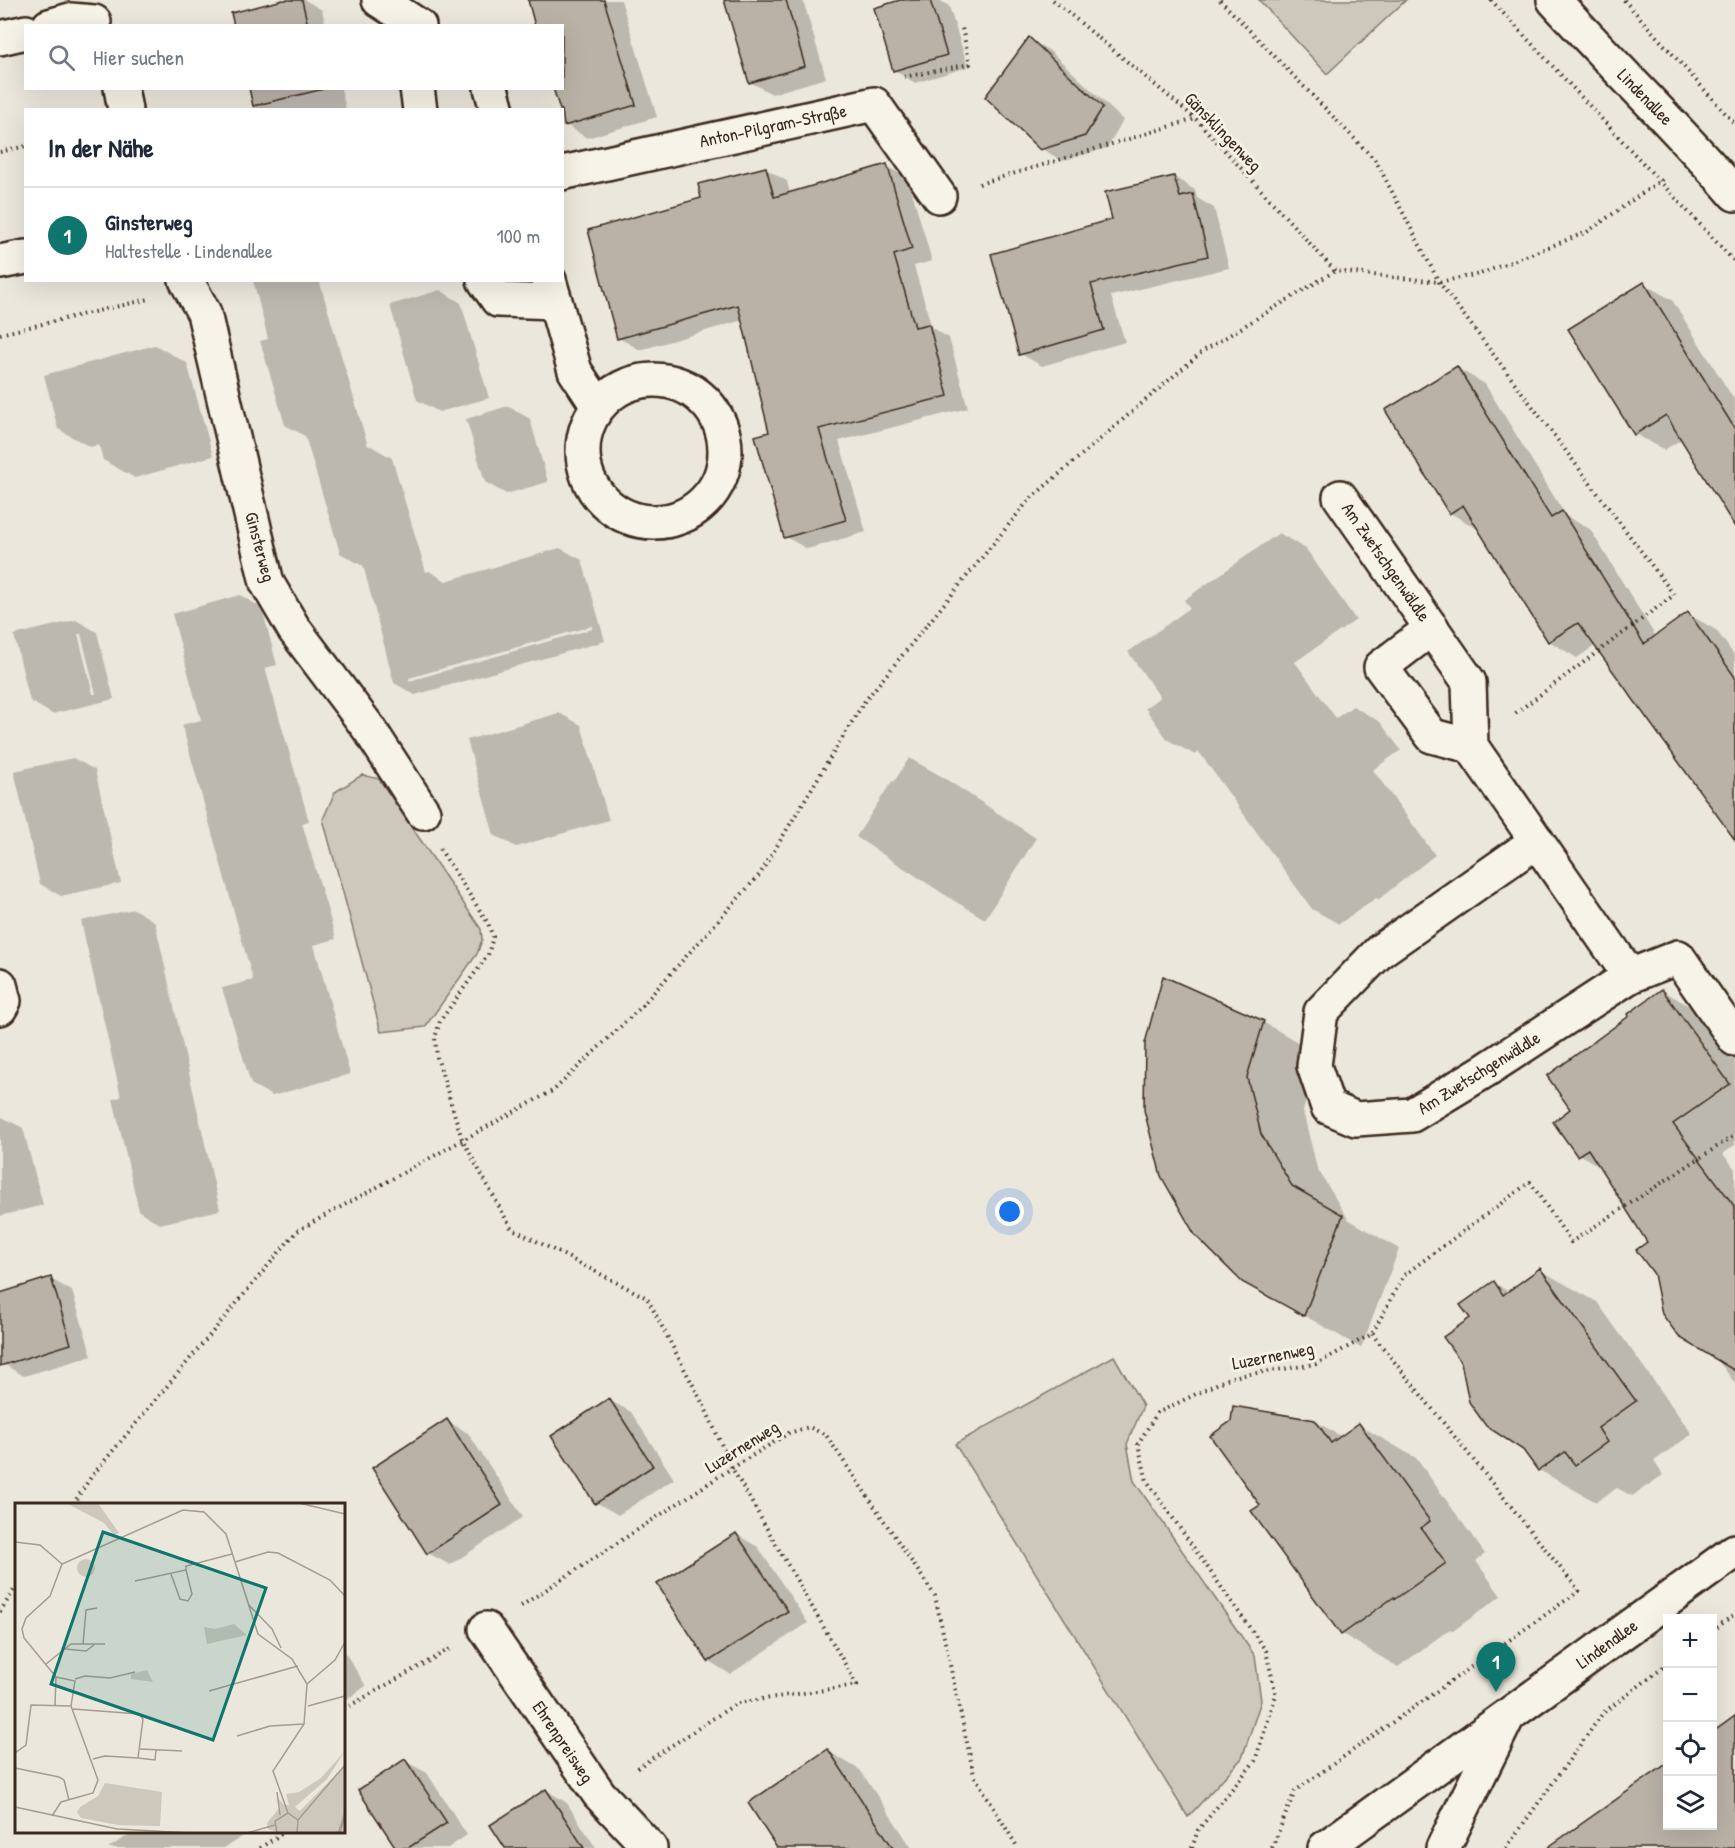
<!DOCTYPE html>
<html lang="de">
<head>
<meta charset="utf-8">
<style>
  body { margin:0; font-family:"Patrick Hand",sans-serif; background:#f2f2f3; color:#1f2937 }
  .controls { position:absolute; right:18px; bottom:18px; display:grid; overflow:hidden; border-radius:0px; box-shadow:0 6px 24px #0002 }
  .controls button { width:54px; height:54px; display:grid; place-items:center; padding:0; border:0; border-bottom:2px solid #e0e1e3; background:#fff; color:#1f2937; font:30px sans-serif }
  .you { position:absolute; left:1010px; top:1212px; width:21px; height:21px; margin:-15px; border:4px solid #fff; border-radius:50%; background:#1a73e8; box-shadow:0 0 0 9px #1a73e833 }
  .badge { display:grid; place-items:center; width:39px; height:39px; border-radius:50%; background:#0f766e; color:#fff; font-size:20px; font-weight:700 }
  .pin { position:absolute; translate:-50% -50px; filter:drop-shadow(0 2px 3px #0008) }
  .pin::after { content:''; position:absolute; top:32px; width:21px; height:18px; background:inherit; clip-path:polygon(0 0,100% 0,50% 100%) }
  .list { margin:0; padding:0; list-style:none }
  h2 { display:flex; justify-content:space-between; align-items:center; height:78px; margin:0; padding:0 24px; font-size:26px }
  h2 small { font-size:20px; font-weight:400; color:#747a83 }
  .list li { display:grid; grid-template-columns:39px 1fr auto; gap:18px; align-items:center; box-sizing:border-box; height:96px; padding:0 24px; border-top:2px solid #e0e1e3 }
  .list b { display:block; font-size:22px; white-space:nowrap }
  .list p { margin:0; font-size:20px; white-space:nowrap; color:#747a83 }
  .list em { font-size:20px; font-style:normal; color:#747a83 }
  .icon { flex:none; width:33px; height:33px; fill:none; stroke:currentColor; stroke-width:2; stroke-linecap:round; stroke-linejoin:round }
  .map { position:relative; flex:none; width:1735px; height:1848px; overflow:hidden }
  .search { position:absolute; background:#fff; box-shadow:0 6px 24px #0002; left:24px; top:24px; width:540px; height:66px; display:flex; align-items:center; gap:15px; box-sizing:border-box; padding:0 21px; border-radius:0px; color:#747a83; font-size:22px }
  .panel { position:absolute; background:#fff; box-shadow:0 6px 24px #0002; left:24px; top:108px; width:540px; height:174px; border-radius:0px }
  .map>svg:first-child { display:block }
  .green { fill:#cec8bc; stroke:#84796d; stroke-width:1.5 }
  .shadow { fill:#0003; fill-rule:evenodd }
  .building { fill:#bab2a7; stroke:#3b2a1e; stroke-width:1.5 }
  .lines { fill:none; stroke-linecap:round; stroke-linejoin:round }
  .minor-casing { stroke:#3b2a1e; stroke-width:38 }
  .path { stroke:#3b2a1e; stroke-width:4; stroke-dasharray:1.5 4.5; stroke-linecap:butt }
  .minor { stroke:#f7f3e8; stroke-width:33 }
  .labels { text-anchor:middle; stroke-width:5; stroke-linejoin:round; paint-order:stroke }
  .street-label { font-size:18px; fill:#3b2a1e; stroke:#f7f3e8 }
  .inset-river { fill:none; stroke:#a89f93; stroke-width:3 }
  .inset-road { fill:none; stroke:#a59b90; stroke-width:1.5 }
  .view { fill:#0f766e; fill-opacity:0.15; stroke:#0f766e; stroke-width:3 }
  .inset-edge { fill:none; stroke:#3b2a1e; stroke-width:3 }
</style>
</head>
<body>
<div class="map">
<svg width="1735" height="1848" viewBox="0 0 1735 1848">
  <rect width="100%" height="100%" fill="#ece7dc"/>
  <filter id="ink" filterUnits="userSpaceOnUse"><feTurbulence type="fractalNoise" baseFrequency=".0167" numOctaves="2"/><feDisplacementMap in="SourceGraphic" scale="12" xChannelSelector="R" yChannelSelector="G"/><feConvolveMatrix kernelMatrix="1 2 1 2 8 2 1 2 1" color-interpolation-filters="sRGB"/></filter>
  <g filter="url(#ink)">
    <g class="green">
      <polygon points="1259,0 1406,0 1327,74"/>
      <polygon points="362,775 379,779 481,929 482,940 477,954 425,1027 381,1032 323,819 335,792"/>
      <polygon points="1114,1356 1143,1406 1127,1444 1134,1481 1255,1656 1261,1701 1242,1758 1188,1817 955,1444"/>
    </g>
    <g class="shadow">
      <polygon points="289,0 305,0 322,10 326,26 235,26"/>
      <polygon points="546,0 621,0 657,117 587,138 566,125 562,114 562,26"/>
      <polygon points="726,0 803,0 826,78 772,94 750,82"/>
      <polygon points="905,0 939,0 949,6 968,67 915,83 894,70"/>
      <polygon points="1029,39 1050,51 1123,120 1107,148 1062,161 1041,148"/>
      <polygon points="250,88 341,88 346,110 255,110"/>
      <polygon points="887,166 908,178 932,261 914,266 932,328 949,338 968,408 839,441 866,532 807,549 786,537 770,433 743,320 640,350 619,338 703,199 766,169 787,181 790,194"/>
      <polygon points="1174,177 1195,190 1197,198 1214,208 1229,268 1111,296 1125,342 1042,366 1021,354 1114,220"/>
      <path d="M 253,280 L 319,280 L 368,446 L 371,446 L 392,458 L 426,572 L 429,571 L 446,581 L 560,548 L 582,560 L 605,641 L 415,695 L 394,683 L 363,565 L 361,565 L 340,553 L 305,436 L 285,425 L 260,341 L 268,339 ZM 592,626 L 592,629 L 409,681 L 409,678 Z"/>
      <polygon points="1644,284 1672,300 1735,401 1735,524 1682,439 1664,450 1635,434"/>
      <polygon points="440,290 461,303 489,398 439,412 417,400 390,305"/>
      <polygon points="155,345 187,363 213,456 135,478 103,460 99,445 90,447 58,429 44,375"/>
      <polygon points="1457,368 1485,384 1566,516 1590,529 1656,637 1688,614 1716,630 1735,656 1735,838 1596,645 1577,658 1549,641 1478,529 1450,513"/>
      <polygon points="508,406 530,419 548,482 506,494 485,482 466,419"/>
      <polygon points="1279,533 1306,549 1356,620 1295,662 1336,718 1353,706 1380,722 1401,750 1373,770 1435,855 1379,899 1376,898 1339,924 1312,909 1199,752 1195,755 1168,740 1145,708 1160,697 1128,652 1190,608 1184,600"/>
      <polygon points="240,595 262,608 277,665 265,668 309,821 302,823 336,939 314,945 350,1074 272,1096 251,1084 222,988 253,980 182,725 201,720 172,614"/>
      <path d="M 76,620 L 97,632 L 114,699 L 52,714 L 30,701 L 14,635 ZM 78,634 L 81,634 L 96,694 L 93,694 Z"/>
      <polygon points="559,713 581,725 609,820 516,847 494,835 467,740"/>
      <polygon points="73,758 95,770 121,883 61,896 40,884 14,771"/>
      <polygon points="909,758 941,776 1036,838 985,919 953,900 856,837 892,781 894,782"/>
      <polygon points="134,909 155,922 220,1210 160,1224 139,1211 113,1099 121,1097 81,921"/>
      <polygon points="1662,990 1713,1020 1735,1051 1735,1145 1723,1154 1735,1169 1735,1383 1716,1358 1649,1242 1603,1168 1578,1154 1572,1109 1632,1016"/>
      <polygon points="1263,1022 1320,1055 1303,1111 1317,1168 1348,1219 1399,1249 1361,1348 1241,1279 1145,1110"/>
      <polygon points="0,1116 23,1128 43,1205 0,1216"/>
      <polygon points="1540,1270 1597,1302 1692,1434 1654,1461 1663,1475 1632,1496 1617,1488 1596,1502 1539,1470 1472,1319 1494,1283 1509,1292"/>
      <polygon points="51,1279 72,1291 92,1356 24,1376 3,1364 0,1354 0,1294"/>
      <polygon points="609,1400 631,1412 674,1479 618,1515 596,1502"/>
      <polygon points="447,1421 468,1433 523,1517 450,1565 428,1553"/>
      <polygon points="1315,1421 1342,1437 1359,1425 1416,1458 1485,1554 1476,1561 1501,1596 1453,1631 1450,1629 1398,1667 1342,1634 1262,1505 1232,1422"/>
      <polygon points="736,1534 758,1547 808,1623 730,1674 709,1661"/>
      <polygon points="344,1651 366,1686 344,1701"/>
      <polygon points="1735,1717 1735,1848 1550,1848 1668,1826 1712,1826 1712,1733"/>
      <polygon points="828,1751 860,1770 912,1848 779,1848"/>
      <polygon points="405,1761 427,1773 467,1835 448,1848 398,1848"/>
      <polygon points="546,1790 567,1803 596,1848 507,1848"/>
      <polygon points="134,1832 250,1832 224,1848 108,1848"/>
    </g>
    <g class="building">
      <polygon points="283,0 302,0 308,26 234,26 231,13"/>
      <polygon points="528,0 604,0 636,105 564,126 562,110 560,110 553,88 562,88 562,26 535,26"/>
      <polygon points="724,0 786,0 805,66 749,83"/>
      <polygon points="900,0 930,0 947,55 893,71 874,8"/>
      <polygon points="1029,37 1103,107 1085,136 1040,150 985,97"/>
      <polygon points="249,88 324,88 324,89 253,106"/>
      <polygon points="887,164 912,249 894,255 915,327 929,324 948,396 819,429 846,520 784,538 755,436 769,432 738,305 617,339 588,230 701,198 698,184 766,167 774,197"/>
      <polygon points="1174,176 1180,197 1193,194 1208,256 1091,284 1104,330 1019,355 991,254 1112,219 1105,192"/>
      <polygon points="1644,282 1735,429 1735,527 1666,415 1634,435 1568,329"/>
      <polygon points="1457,366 1551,518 1562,511 1644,644 1688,612 1735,677 1735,840 1578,623 1548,642 1463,505 1449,514 1385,410"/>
      <polygon points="1163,976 1264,1021 1247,1077 1261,1134 1292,1186 1343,1215 1304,1316 1242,1282 1195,1235 1161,1176 1144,1110 1145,1043"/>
      <polygon points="1662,989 1730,1084 1673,1124 1735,1207 1735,1371 1679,1337 1662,1314 1654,1274 1636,1250 1647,1242 1588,1149 1577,1156 1553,1122 1570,1109 1547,1076 1629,1016 1628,1014"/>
      <polygon points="1540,1268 1636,1401 1598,1428 1607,1442 1575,1465 1565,1452 1538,1471 1523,1450 1486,1426 1469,1402 1461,1362 1443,1337 1470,1318 1460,1305 1494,1281 1503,1295"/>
      <polygon points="51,1277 71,1344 0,1366 0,1293"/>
      <polygon points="609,1398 653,1466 595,1504 551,1436"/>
      <polygon points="1233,1406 1315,1420 1331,1443 1359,1423 1430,1521 1421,1528 1446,1563 1395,1599 1394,1597 1341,1635 1251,1511 1260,1505 1210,1436 1231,1421"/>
      <polygon points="447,1419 502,1505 427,1554 372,1468"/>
      <polygon points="736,1533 788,1611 708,1662 657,1584"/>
      <polygon points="1735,1716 1735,1848 1547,1848 1668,1763 1668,1826 1713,1826 1713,1732"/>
      <polygon points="828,1749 893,1848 777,1848 748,1803"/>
      <polygon points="405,1759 447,1823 408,1848 396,1848 358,1790"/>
      <polygon points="546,1789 584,1848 505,1848 490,1825"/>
    </g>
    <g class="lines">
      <defs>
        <g id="minor">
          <polyline points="379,0 419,26"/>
          <path d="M 1554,0 C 1613,66 1677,127 1735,194"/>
          <polyline points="49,26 70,20 94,22"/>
          <polyline points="0,38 26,32"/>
          <polyline points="121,88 125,110"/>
          <polyline points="417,88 420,110"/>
          <polyline points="491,88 497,110"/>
          <polyline points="562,173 874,104 939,196"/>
          <polyline points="0,262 26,257"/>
          <polyline points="186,280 204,313 267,583 294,629 370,730 423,812"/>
          <polyline points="484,280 498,300 555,302"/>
          <polyline points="549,280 575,371 598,406"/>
          <circle cx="654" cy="451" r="71"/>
          <polyline points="1340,497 1469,682 1471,746 1630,976 1678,957 1735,1039"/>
          <polyline points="1432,628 1381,667 1432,736 1471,746"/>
          <polyline points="1537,841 1380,951 1321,1012 1314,1066 1328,1107 1356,1119 1412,1115 1486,1070 1630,976"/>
          <polyline points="0,985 4,1001 0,1008"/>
          <polyline points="486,1629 599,1794 650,1848"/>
          <polyline points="1325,1848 1735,1551"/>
          <polyline points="1443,1848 1506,1720"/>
        </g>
      </defs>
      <use href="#minor" class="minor-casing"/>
      <g class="path">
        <polyline points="1053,0 1196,119 1335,271"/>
        <polyline points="1220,0 1376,161 1439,282 1674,595 1513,715"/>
        <polyline points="1491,0 1735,262"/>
        <polyline points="1624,0 1735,124"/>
        <polyline points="904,77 970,64 962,28"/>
        <polyline points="0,152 26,146"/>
        <polyline points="979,184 1195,119"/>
        <polyline points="0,334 149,299"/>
        <polyline points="440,849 488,923 493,937 488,955 440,1021 435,1038 437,1057 462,1139 511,1228 647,1298 706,1410 732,1468 857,1685 737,1703 634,1770"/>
        <polyline points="73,1504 91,1477 297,1231 554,1090 638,1010 760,874 864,702 1029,500 1203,351 1335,271 1439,282 1480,274 1587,232 1664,178"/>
        <polyline points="521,1606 732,1468 789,1433 809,1427 826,1435 935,1596 974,1775 1018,1848"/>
        <polyline points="0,1612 16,1587"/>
        <polyline points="1712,1631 1735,1614"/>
        <polyline points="344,1709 450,1649"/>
        <polyline points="260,1848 284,1832"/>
        <polyline points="1192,1848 1198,1830 1255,1761 1276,1695 1266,1651 1147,1481 1138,1444 1157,1413 1231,1377 1316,1364 1372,1334 1404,1275 1530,1182 1571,1242 1735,1135"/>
        <polyline points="1272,1848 1295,1791 1579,1591 1372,1334"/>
        <polyline points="1506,1848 1603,1713 1668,1664"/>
      </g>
      <use href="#minor" class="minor"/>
    </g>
  </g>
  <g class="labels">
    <g class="street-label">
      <text transform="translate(1645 97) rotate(46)" y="6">Lindenallee</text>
      <text transform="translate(773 126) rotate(-12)" y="6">Anton-Pilgram-Straße</text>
      <text transform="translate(1223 132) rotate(46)" y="6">Gänsklingenweg</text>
      <text transform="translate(260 547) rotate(75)" y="6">Ginsterweg</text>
      <text transform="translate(1386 562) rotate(55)" y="6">Am Zwetschgenwäldle</text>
      <text transform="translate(1479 1073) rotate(-32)" y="6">Am Zwetschgenwäldle</text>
      <text transform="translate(1273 1356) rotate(-11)" y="6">Luzernenweg</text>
      <text transform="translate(742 1447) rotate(-32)" y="6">Luzernenweg</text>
      <text transform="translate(1607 1644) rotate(-36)" y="6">Lindenallee</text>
      <text transform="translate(563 1742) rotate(56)" y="6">Ehrenpreisweg</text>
    </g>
  </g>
  <g transform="translate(15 1503)">
    <rect width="330" height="330" fill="#ece7dc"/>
    <path d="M 51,0 L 83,0 L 104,30 L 99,32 L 89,20 ZM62 65a9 9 0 1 1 18 0a9 9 0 1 1-18 0ZM 219,121 L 232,132 L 192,141 L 189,124 L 200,126 ZM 132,167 L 138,179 L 116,176 L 116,171 ZM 330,248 L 312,276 L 280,304 L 285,308 L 330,262 L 330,330 L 253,330 L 261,329 L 253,326 L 252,320 L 265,304 L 262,294 L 269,302 L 274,302 L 271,291 L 284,289 L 306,275 ZM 90,280 L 147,289 L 145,323 L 103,322 L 66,315 L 62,309 L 65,304 L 83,293 Z" fill="#cec8bc"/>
    <path class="inset-river" d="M 324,330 L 330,312"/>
    <path class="inset-road" d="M 284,0 L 330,11M 0,39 L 25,42 L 47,61M 220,59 L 253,49 L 263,50 L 315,77 L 330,93M 156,71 L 165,96 L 173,98 L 177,91 L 171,67M 120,78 L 171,67 L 171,63 L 217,51M 233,101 L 257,126 L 266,145M 68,141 L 71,107 L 82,105M 50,146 L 71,148 L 79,142M 31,161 L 56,141 L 90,141M 41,174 L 9,135 L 7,126 L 11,115 L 35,93 L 47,61 L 168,7 L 189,9 L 211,31 L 243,131 L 277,156 L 292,181 L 289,221 L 258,268 L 273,310M 60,176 L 70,173 L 95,175 L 120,169M 292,181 L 320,157 L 330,139M 194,188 L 283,163M 40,202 L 41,174M 293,203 L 330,193M 58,206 L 124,211 L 128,216 L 123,255 L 90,253 L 78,256M 222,233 L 255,223 L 289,221M 125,246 L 167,248M 0,250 L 11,242 L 16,202 L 56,203M 123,255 L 140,257 L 141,247M 0,265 L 44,274 L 49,277 L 54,297M 262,289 L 265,312M 0,304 L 102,326 L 175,330M 37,313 L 46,299 L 78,290 L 83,277 L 56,203 L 60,178 L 41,174M 283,317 L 330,262M 232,330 L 260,322M 262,330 L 260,318 L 273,310 L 283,317 L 282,330"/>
    <path class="view" d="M 88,29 L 251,85 L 198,237 L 36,181 Z"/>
    <rect width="330" height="330" class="inset-edge"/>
  </g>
</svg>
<div class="controls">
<button>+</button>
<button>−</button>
<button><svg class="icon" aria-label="locate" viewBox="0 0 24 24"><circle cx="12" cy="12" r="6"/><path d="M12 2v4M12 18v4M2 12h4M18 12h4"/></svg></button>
<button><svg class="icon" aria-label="layers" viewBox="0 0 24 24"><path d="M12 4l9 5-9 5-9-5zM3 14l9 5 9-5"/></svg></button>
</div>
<div class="you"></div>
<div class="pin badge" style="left:1496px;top:1692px">1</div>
<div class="search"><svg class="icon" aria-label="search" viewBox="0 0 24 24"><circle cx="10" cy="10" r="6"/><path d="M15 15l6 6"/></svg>Hier suchen</div>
<section class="panel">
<h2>In der Nähe<small></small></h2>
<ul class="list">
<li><span class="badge">1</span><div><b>Ginsterweg</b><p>Haltestelle · Lindenallee</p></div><em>100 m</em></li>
</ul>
</section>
</div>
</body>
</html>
